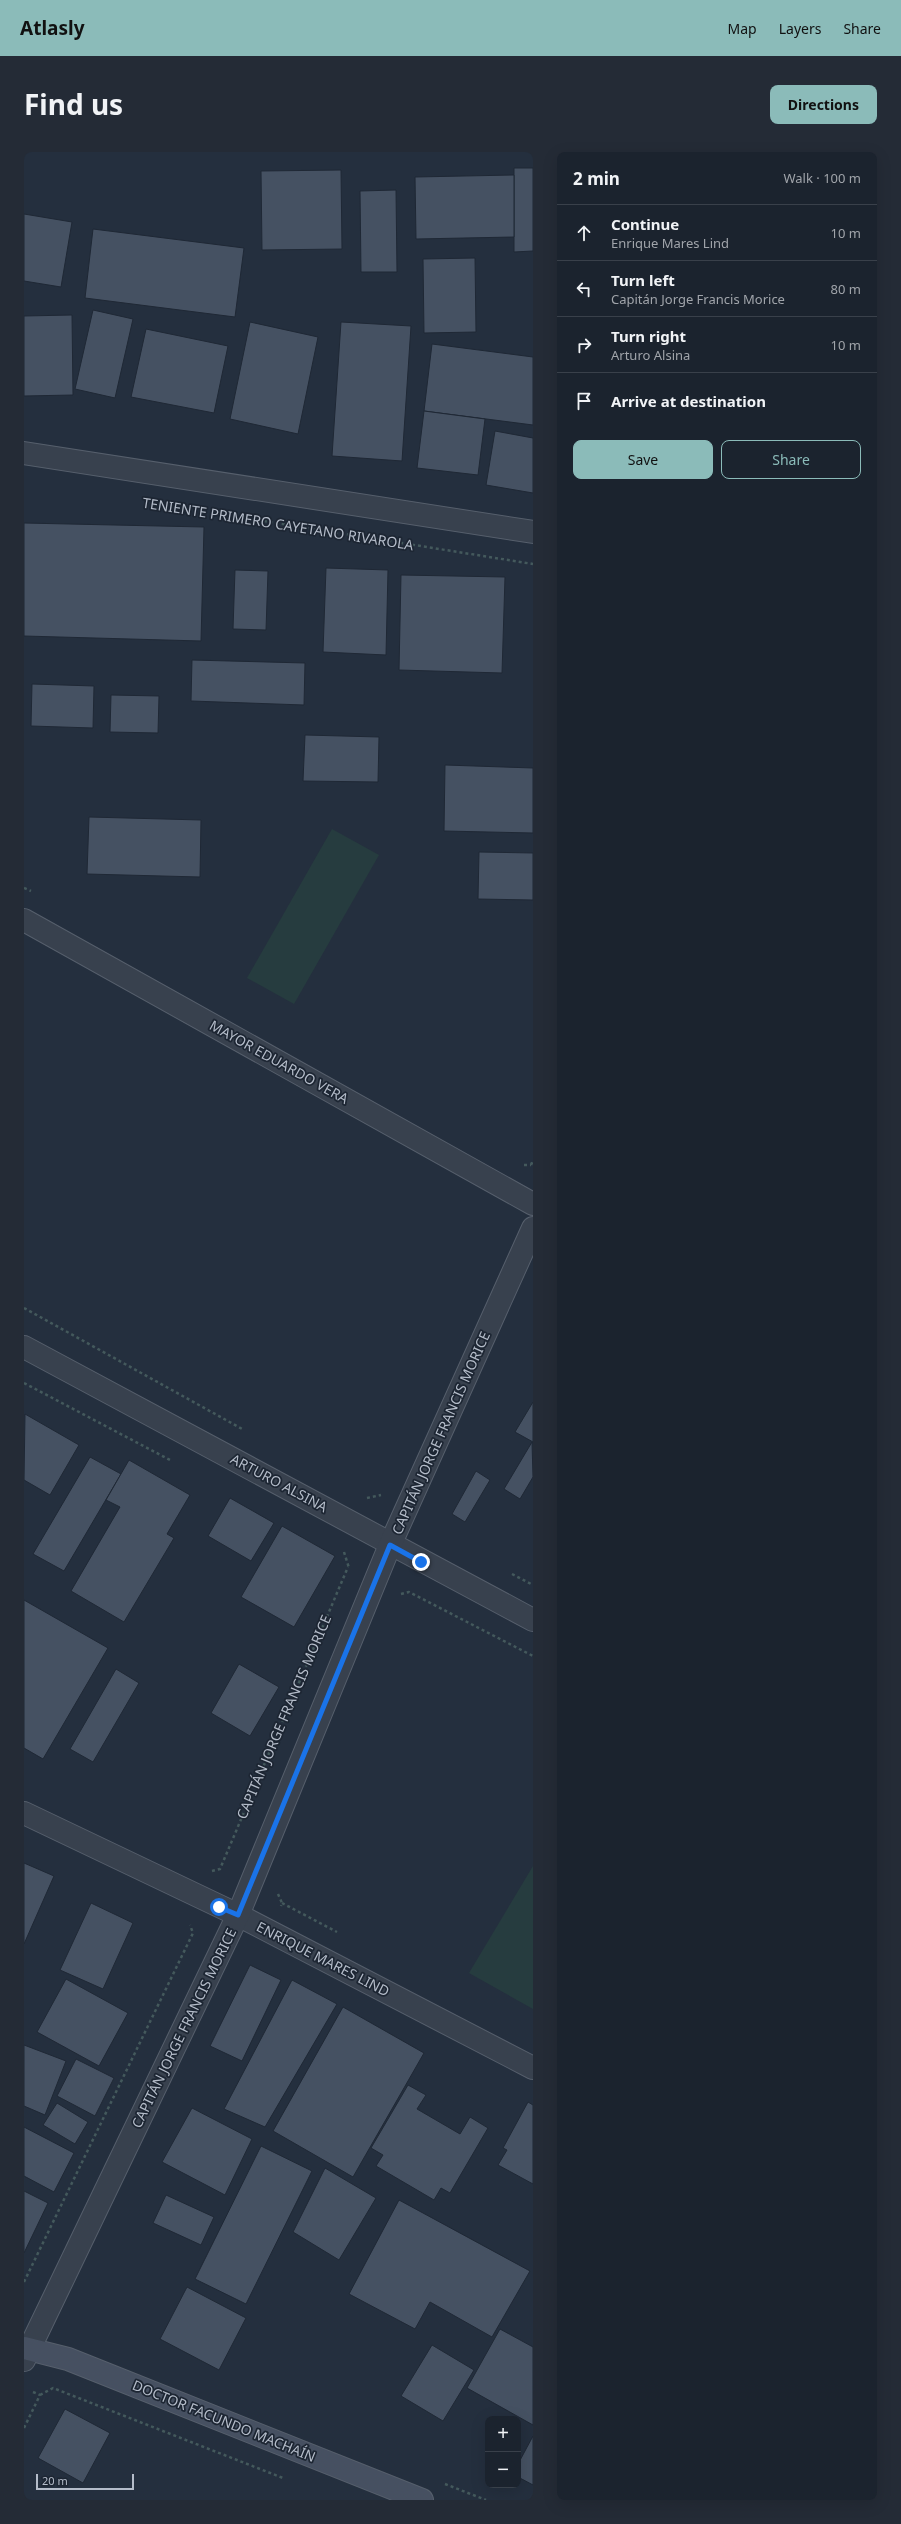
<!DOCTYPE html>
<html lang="en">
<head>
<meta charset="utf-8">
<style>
  body { margin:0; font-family:"Noto Sans",sans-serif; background:#242b36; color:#f1f3f6 }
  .controls { position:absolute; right:12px; bottom:12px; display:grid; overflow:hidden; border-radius:8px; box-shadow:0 4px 16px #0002 }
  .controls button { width:36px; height:36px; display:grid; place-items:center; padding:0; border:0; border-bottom:1px solid #39404a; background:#1b232e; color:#f1f3f6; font:20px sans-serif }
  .scale { position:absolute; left:12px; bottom:10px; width:98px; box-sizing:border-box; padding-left:4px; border:2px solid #b4bcc9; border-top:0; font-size:11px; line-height:14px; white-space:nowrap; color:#b4bcc9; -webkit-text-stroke:3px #1d2633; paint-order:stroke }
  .stop { position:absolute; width:12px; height:12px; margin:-9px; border:3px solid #1a73e8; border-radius:50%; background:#fff }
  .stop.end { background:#1a73e8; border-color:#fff; box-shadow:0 1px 4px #0008 }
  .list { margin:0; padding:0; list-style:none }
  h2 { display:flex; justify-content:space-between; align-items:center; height:52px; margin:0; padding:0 16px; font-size:17px }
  h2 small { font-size:13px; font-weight:400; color:#a0a4aa }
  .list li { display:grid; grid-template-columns:26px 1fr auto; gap:12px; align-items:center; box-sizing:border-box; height:56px; padding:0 16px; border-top:1px solid #39404a }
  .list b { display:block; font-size:15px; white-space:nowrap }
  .list p { margin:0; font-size:13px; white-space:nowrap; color:#a0a4aa }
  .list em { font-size:13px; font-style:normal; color:#a0a4aa }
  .actions { display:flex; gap:8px; padding:12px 16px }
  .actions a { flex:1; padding:9px 0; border:1px solid #8bbbb9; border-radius:8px; text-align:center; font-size:14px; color:#8bbbb9 }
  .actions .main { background:#8bbbb9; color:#111 }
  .icon { flex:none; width:22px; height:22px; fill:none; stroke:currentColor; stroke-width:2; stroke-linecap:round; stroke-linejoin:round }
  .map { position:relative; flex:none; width:509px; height:2348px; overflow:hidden; border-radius:8px }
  header { display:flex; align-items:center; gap:24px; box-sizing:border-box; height:56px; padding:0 20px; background:#8bbbb9; color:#111 }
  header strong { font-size:19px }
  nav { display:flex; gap:22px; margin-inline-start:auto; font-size:14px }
  .intro { display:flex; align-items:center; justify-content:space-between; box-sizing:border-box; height:96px; padding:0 24px }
  h1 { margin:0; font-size:28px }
  .button { padding:10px 18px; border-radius:8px; background:#8bbbb9; color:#111; font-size:14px; font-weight:700 }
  main { display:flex; gap:24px; padding:0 24px }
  aside { flex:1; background:#1b232e; border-radius:8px; box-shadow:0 4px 16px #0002 }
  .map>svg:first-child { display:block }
  .green { fill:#263c3f }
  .building { fill:#455162; stroke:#1f2835 }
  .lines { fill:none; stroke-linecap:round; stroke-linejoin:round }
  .street-casing { stroke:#565f6c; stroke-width:24 }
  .secondary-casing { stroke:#565f6c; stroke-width:24 }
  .path { stroke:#44595c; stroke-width:2.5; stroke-dasharray:3 3; stroke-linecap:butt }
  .street { stroke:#38414e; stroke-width:22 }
  .secondary { stroke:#465061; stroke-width:22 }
  .route { stroke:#1a73e8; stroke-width:5 }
  .labels { text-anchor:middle; stroke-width:3.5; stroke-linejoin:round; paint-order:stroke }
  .street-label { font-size:14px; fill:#b4bcc9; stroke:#1d2633 }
</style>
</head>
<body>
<header>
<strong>Atlasly</strong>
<nav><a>Map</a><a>Layers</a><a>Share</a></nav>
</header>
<div class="intro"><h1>Find us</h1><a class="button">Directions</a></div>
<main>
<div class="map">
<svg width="509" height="2348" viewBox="0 0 509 2348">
  <rect width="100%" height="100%" fill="#242f3e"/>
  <g class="green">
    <polygon points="308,677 355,703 270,852 223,826"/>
    <polygon points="509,1714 509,1857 445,1821"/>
  </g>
  <g class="building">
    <polygon points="490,16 509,16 509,99 490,100"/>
    <polygon points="317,18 318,97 238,98 237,19"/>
    <polygon points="490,23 490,85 392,87 391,25"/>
    <polygon points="372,38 373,120 337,120 336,39"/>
    <polygon points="0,62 48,70 37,135 0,129"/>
    <polygon points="69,77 220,96 211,165 61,146"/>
    <polygon points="451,106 452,180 400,181 399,107"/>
    <polygon points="69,158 109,167 91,246 51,237"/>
    <polygon points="48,163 49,243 0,244 0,164"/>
    <polygon points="226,170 294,185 274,282 206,267"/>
    <polygon points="317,170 387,174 378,309 308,304"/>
    <polygon points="122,177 204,194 190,261 107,245"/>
    <polygon points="408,192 509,205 509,273 400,259"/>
    <polygon points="400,259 461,267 454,323 393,316"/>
    <polygon points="471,279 509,286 509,341 462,333"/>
    <polygon points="0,371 180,375 177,489 0,484"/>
    <polygon points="302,416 364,418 362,503 299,500"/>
    <polygon points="211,418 244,419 242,478 209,477"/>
    <polygon points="377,423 481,425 478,521 375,518"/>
    <polygon points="168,508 281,511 280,553 167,549"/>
    <polygon points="8,532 70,534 69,576 7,574"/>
    <polygon points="87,543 135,544 134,581 86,580"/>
    <polygon points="281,583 355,585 354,630 279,629"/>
    <polygon points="421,613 509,616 509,681 420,679"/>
    <polygon points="65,665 177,668 176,725 63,722"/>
    <polygon points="455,700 509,701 509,748 454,747"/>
    <polygon points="509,1250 509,1290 491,1280"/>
    <polygon points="1,1262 55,1293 26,1343 0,1328"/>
    <polygon points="508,1290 509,1325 496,1347 480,1337"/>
    <polygon points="66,1305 97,1322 40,1419 9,1402"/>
    <polygon points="105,1308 166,1343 143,1382 150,1386 100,1470 47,1439 96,1355 82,1348"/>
    <polygon points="452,1319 466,1328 441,1370 428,1362"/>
    <polygon points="206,1346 250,1371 227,1409 184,1384"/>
    <polygon points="258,1374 311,1404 270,1475 217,1445"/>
    <polygon points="0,1448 84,1496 19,1607 0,1596"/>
    <polygon points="215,1512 255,1535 226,1584 187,1561"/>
    <polygon points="92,1517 115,1531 69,1610 46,1597"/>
    <polygon points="0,1711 30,1724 0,1792"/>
    <polygon points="67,1751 109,1771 79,1837 36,1818"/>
    <polygon points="226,1813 257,1828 218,1909 186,1894"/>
    <polygon points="42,1827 104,1861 75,1914 13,1880"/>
    <polygon points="268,1828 313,1852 241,1975 200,1957"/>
    <polygon points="319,1855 400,1901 329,2025 249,1979"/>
    <polygon points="0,1893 42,1909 21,1963 0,1954"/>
    <polygon points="52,1907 90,1926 71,1964 33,1944"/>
    <polygon points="384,1933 402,1943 393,1957 436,1982 446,1965 464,1976 426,2041 417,2036 410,2048 352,2014 359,2003 347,1996"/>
    <polygon points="504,1950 509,1953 509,2032 474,2013 483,1998 479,1996"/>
    <polygon points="33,1951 64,1970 51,1992 19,1973"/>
    <polygon points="168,1956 228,1987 201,2043 138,2010"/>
    <polygon points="0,1975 50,2001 30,2040 0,2024"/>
    <polygon points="237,1994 288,2019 222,2152 171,2127"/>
    <polygon points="301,2016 352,2046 315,2108 269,2080"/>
    <polygon points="0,2039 24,2051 0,2101"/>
    <polygon points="142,2043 190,2065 177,2093 129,2071"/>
    <polygon points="375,2048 506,2119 468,2185 406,2150 391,2177 325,2142"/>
    <polygon points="163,2135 222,2166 195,2218 136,2187"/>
    <polygon points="476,2177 509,2195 509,2273 443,2236"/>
    <polygon points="408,2193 450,2218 419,2269 377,2244"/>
    <polygon points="41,2257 86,2281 59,2331 14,2306"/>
    <polygon points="509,2284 509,2333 494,2325 494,2312"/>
  </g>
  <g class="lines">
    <defs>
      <g id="street">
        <polyline points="0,301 509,380"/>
        <polyline points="0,768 509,1052"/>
        <polyline points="0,1195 509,1468"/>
        <polyline points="0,1661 214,1763 509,1916"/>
        <polyline points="0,2208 214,1763 366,1393 509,1076"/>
      </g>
      <polyline id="secondary" points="0,2196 44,2207 398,2348"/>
    </defs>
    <use href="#street" class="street-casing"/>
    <use href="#secondary" class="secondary-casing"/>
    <g class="path">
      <polyline points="234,368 509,412"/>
      <polyline points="0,736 7,739"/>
      <polyline points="500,1013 507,1013"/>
      <polyline points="507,1013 509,1008"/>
      <polyline points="0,1156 220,1278"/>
      <polyline points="0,1231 146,1308"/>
      <polyline points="343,1346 357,1343"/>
      <polyline points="320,1400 325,1416"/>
      <polyline points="488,1422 509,1433"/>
      <polyline points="377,1442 385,1440 509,1504"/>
      <polyline points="188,1719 196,1717 324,1415"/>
      <polyline points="254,1742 258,1751 257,1754"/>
      <polyline points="258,1751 313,1780"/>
      <polyline points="0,2130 169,1781 166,1773"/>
      <polyline points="9,2240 16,2243"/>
      <polyline points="16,2243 29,2236 259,2326"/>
      <polyline points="0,2276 16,2243"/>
      <polyline points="421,2332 462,2348"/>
    </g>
    <use href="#street" class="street"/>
    <use href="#secondary" class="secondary"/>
  </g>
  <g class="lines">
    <polyline class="route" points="195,1755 214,1763 366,1393 397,1410"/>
  </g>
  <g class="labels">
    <g class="street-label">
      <text transform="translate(254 372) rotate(9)" y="5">TENIENTE PRIMERO CAYETANO RIVAROLA</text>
      <text transform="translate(255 910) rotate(29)" y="5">MAYOR EDUARDO VERA</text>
      <text transform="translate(417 1281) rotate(-66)" y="5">CAPITÁN JORGE FRANCIS MORICE</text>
      <text transform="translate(255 1331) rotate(28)" y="5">ARTURO ALSINA</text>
      <text transform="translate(260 1565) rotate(-67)" y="5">CAPITÁN JORGE FRANCIS MORICE</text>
      <text transform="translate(299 1807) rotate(27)" y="5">ENRIQUE MARES LIND</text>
      <text transform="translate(160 1876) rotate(-64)" y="5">CAPITÁN JORGE FRANCIS MORICE</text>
      <text transform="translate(200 2269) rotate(22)" y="5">DOCTOR FACUNDO MACHAÍN</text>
    </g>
  </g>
</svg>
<div class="controls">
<button>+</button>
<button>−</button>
</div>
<div class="scale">20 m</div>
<div class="stop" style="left:195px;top:1755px"></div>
<div class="stop end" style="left:397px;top:1410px"></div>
</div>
<aside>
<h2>2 min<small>Walk · 100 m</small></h2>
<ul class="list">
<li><svg class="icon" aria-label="ahead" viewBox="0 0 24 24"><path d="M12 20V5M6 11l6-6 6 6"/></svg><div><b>Continue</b><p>Enrique Mares Lind</p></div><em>10 m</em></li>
<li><svg class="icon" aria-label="left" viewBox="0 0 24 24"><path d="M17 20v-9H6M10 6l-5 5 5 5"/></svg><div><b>Turn left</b><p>Capitán Jorge Francis Morice</p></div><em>80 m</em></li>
<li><svg class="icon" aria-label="right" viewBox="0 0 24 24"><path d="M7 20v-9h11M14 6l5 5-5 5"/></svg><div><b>Turn right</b><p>Arturo Alsina</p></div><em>10 m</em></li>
<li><svg class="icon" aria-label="arrive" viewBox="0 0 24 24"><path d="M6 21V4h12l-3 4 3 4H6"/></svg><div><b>Arrive at destination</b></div></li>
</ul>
<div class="actions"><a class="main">Save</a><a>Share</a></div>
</aside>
</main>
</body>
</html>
